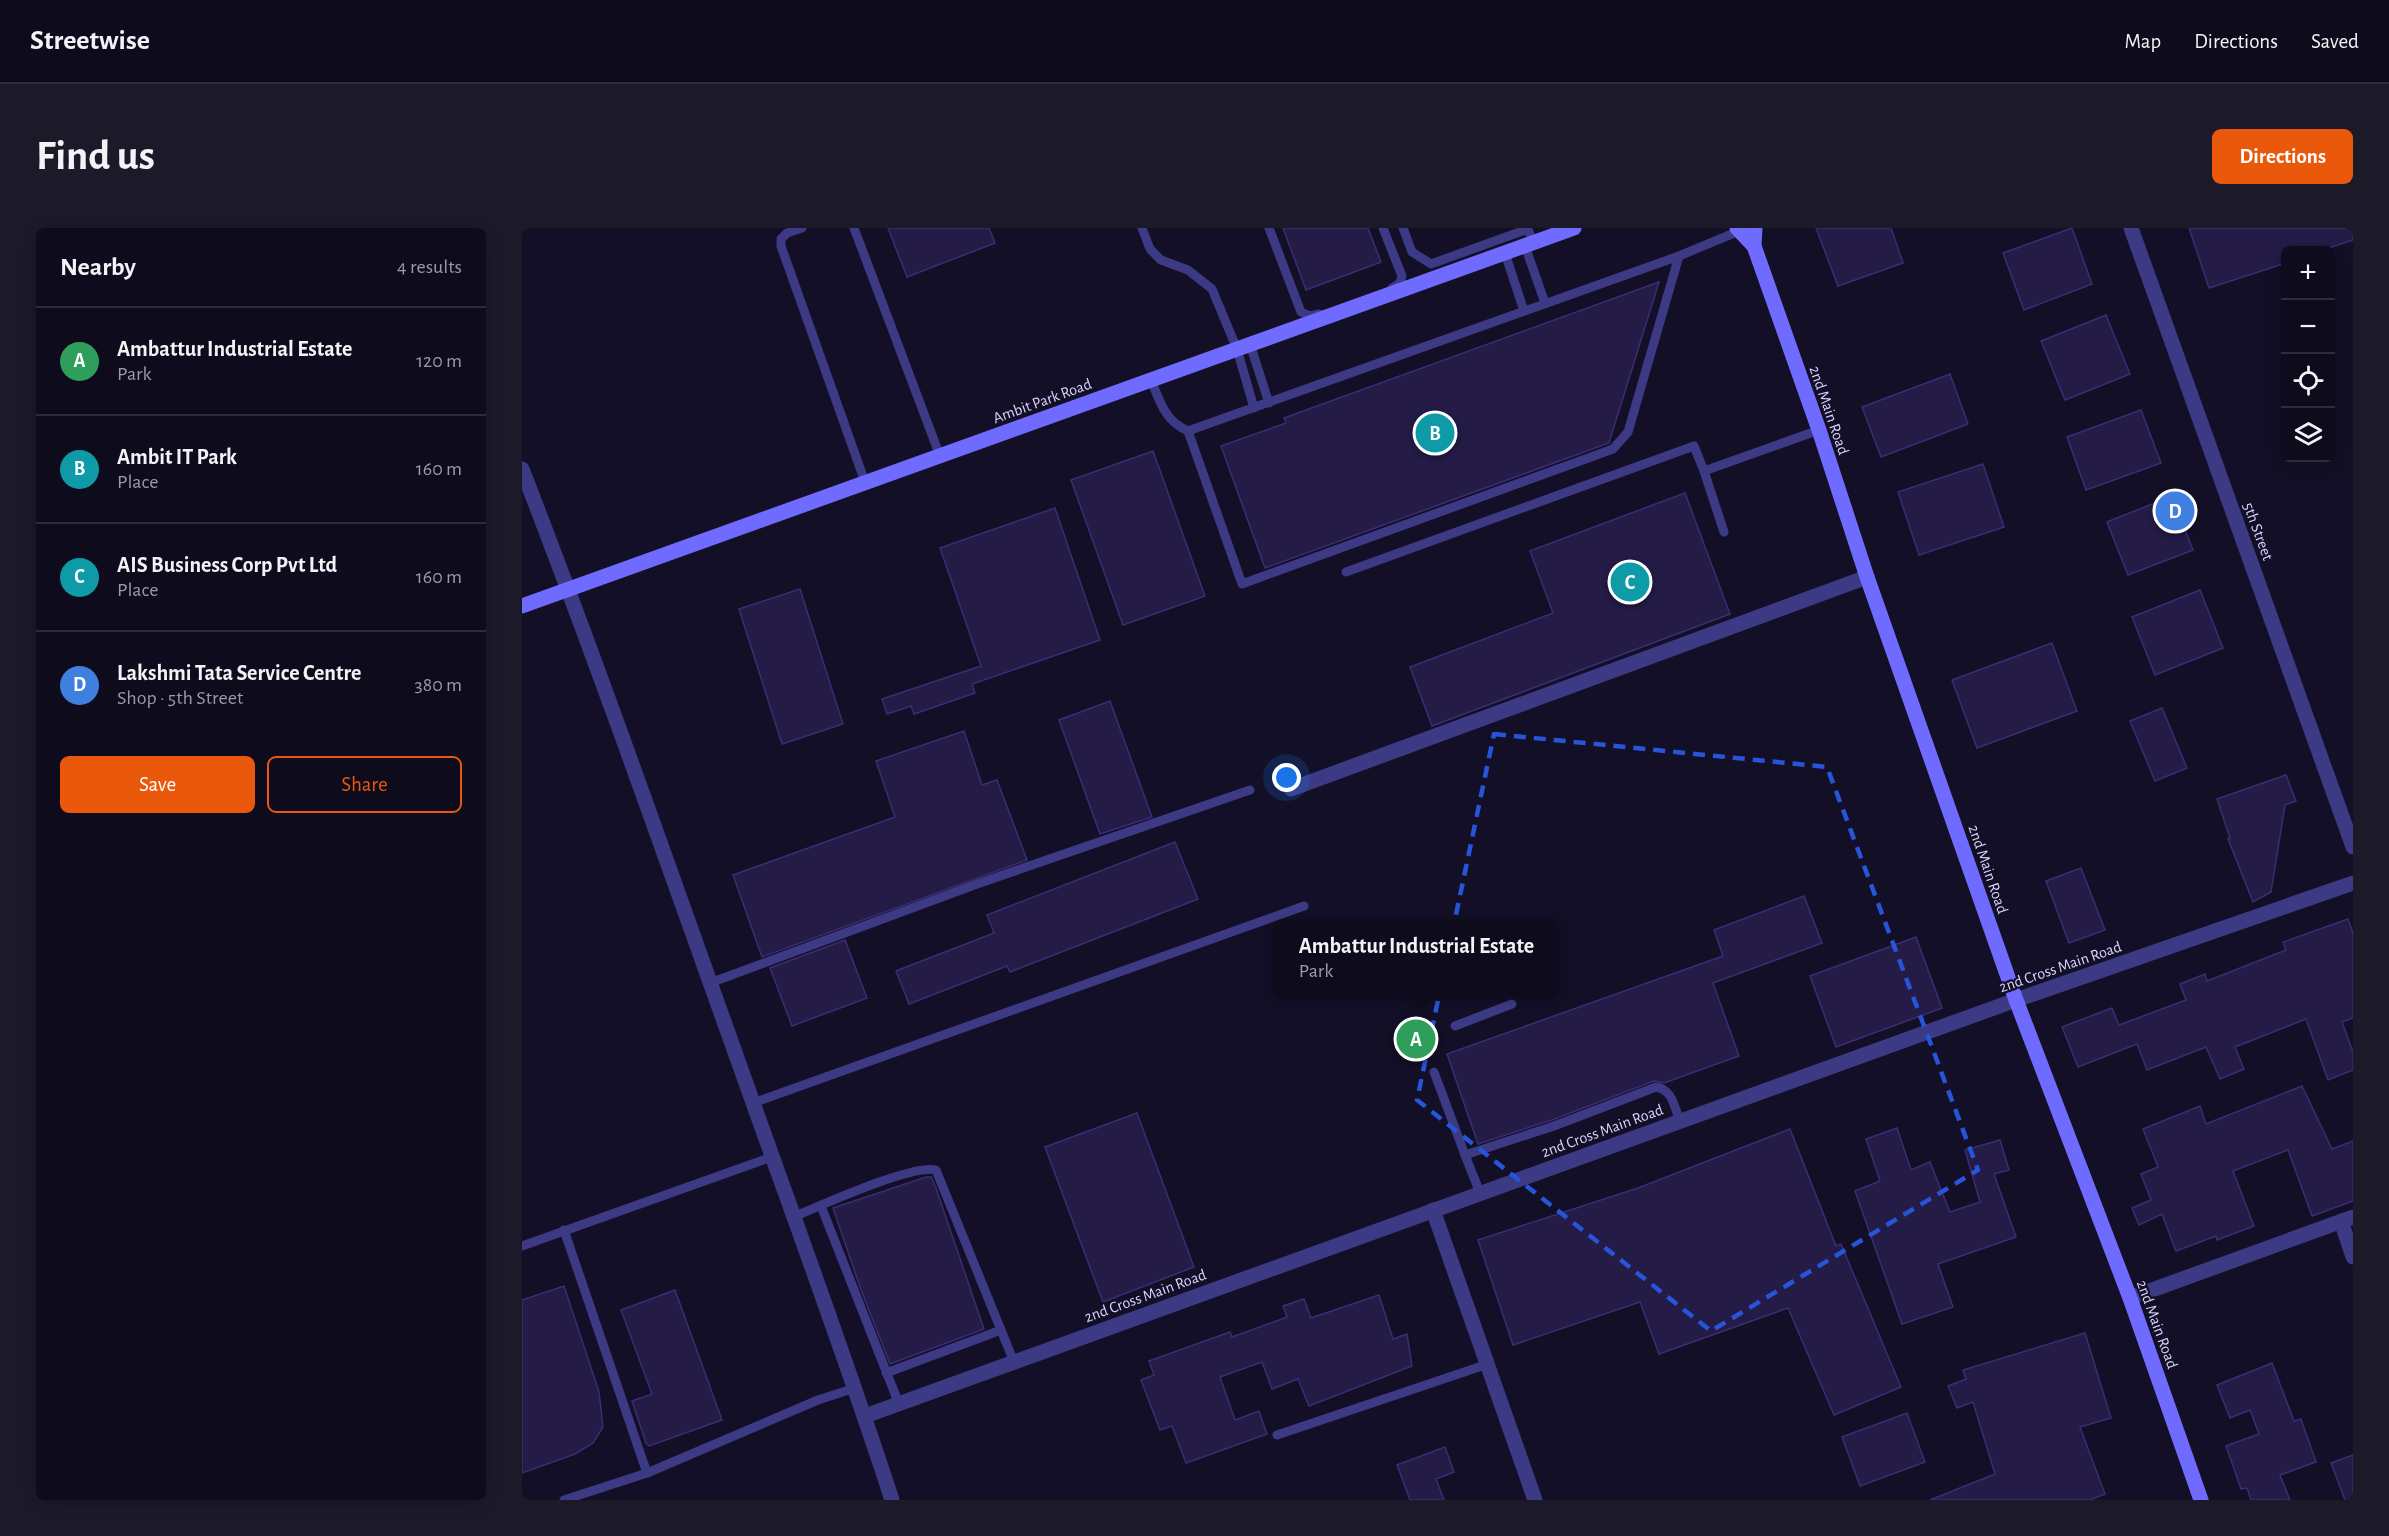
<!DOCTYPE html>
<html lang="en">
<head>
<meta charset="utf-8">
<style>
  body { margin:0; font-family:"Alegreya Sans",sans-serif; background:#1c1929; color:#f1f3f6 }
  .controls { position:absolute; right:18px; top:18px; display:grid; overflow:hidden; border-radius:9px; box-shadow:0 3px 15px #0003 }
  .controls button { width:54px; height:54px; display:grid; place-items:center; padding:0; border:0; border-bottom:2px solid #2e2b3b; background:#0e0b1c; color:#f1f3f6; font:30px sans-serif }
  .you { position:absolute; left:765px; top:550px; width:21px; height:21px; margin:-15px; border:4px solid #fff; border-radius:50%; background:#1a73e8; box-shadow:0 0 0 9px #1a73e833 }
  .badge { display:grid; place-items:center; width:39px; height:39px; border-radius:50%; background:#ea580c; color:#fff; font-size:20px; font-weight:700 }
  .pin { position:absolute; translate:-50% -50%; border:3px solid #fff; box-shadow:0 2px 6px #0006 }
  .popup { position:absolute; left:752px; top:691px; width:285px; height:78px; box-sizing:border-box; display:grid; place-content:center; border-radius:9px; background:#0e0b1c; filter:drop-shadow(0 2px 4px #0005); font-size:20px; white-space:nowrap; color:#9b9ba3 }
  .popup b { font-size:22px; color:#f1f3f6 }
  .popup::after { content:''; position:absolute; left:50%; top:100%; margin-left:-12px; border:12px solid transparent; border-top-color:#0e0b1c }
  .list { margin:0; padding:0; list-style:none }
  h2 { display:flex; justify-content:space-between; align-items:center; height:78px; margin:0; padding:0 24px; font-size:26px }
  h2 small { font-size:20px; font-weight:400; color:#9b9ba3 }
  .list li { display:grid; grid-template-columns:39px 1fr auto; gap:18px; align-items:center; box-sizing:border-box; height:108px; padding:0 24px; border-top:2px solid #2e2b3b }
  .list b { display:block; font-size:22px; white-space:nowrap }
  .list p { margin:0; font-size:20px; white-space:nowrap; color:#9b9ba3 }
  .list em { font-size:20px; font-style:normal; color:#9b9ba3 }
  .actions { display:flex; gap:12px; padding:18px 24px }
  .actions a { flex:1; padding:14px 0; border:2px solid #ea580c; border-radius:9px; text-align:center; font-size:21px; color:#ea580c }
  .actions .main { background:#ea580c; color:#fff }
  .icon { flex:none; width:33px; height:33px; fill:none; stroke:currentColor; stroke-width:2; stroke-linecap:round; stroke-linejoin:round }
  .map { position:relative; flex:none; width:1831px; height:1272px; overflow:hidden; border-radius:9px }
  header { display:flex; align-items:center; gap:36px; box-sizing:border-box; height:84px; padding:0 30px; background:#0e0b1c; border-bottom:2px solid #2e2b3b }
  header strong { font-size:28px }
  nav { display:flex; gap:33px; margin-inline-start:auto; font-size:21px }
  .intro { display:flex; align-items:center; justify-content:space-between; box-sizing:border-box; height:144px; padding:0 36px }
  h1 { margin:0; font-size:42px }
  .button { padding:15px 27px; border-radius:9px; background:#ea580c; color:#fff; font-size:21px; font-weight:700 }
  main { display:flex; gap:36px; padding:0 36px }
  aside { flex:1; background:#0e0b1c; border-radius:9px; box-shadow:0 3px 15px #0003 }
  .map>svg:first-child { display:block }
  .building { fill:#241b47; stroke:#3b2d73; stroke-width:1.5 }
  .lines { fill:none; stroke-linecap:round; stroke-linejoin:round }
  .lane { stroke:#3d3a85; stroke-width:9 }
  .street { stroke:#3d3a85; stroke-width:15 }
  .secondary { stroke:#6f6bff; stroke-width:15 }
  .marked { fill:none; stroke:#2655da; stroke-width:4.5; stroke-dasharray:12 8; stroke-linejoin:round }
  .labels { text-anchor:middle; stroke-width:4.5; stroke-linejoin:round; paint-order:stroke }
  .street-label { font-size:16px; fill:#d9d4ff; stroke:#130f26 }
</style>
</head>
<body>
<header>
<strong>Streetwise</strong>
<nav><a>Map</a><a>Directions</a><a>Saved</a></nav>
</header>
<div class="intro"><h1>Find us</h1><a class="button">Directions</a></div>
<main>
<aside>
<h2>Nearby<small>4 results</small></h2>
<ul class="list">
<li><span class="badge" style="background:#2e9e5b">A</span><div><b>Ambattur Industrial Estate</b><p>Park</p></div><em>120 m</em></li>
<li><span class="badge" style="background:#0f9aa8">B</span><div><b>Ambit IT Park</b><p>Place</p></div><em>160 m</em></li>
<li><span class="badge" style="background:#0f9aa8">C</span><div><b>AIS Business Corp Pvt Ltd</b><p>Place</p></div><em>160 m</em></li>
<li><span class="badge" style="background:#3f7fe0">D</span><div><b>Lakshmi Tata Service Centre</b><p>Shop · 5th Street</p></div><em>380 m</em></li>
</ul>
<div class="actions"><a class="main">Save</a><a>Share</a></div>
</aside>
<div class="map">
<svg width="1831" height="1272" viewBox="0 0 1831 1272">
  <rect width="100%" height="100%" fill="#130f26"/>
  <g class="building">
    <polygon points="366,0 467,0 473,15 385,49"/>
    <polygon points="761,0 846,0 859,34 784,62"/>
    <polygon points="1294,0 1369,0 1381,35 1316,58"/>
    <polygon points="1550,0 1570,56 1502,82 1481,25"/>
    <polygon points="1667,0 1831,0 1831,12 1801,22 1764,22 1764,35 1687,60"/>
    <polygon points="1137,54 1087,215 743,340 699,218 764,195 762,190"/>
    <polygon points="1584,87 1608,146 1543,172 1519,113"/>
    <polygon points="1428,146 1446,196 1359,229 1340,179"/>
    <polygon points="1619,182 1639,235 1564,262 1545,209"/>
    <polygon points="631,223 683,368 601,397 549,252"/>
    <polygon points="1461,236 1482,299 1397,327 1376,264"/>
    <polygon points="1163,265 1208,386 910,498 888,439 1031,385 1008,323"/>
    <polygon points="1650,268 1671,322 1606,347 1585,294"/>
    <polygon points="533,280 578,412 450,456 453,465 392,486 389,478 365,486 360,471 459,438 418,320"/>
    <polygon points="278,361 321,496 260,516 217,381"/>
    <polygon points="1678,362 1701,420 1633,447 1610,389"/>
    <polygon points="1530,415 1555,483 1455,520 1430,452"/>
    <polygon points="588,473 630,589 578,606 537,492"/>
    <polygon points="1640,480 1665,540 1633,553 1608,493"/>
    <polygon points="442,503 460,557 475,552 505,632 240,729 211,647 373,589 354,533"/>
    <polygon points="1764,547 1774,573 1763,577 1749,664 1731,674 1706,611 1708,610 1695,571"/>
    <polygon points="653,614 676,671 488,744 485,738 387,776 374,743 472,705 465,687"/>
    <polygon points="1559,640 1583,702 1547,715 1524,653"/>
    <polygon points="1282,668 1300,715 1191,755 1217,828 1142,855 1132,853 1030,892 956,916 925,826 1201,728 1192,702"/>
    <polygon points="1826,691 1831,705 1831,790 1820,794 1831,824 1831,842 1806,852 1784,791 1713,819 1722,841 1698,851 1684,819 1625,842 1615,816 1556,839 1540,799 1590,780 1597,797 1664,772 1658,756 1683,746 1685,753 1764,722 1761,714"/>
    <polygon points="1394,709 1420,780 1314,819 1288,748"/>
    <polygon points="323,712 345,770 270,798 248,740"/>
    <polygon points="1780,858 1810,921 1831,913 1831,973 1790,988 1766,922 1711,943 1732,998 1695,1012 1694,1008 1654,1023 1640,986 1617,997 1610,980 1629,972 1619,946 1636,939 1621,901 1678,878 1684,896"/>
    <polygon points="615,885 672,1039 581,1074 523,919"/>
    <polygon points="1375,900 1389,942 1408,934 1428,984 1458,974 1443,922 1478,912 1487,942 1472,946 1494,1009 1416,1036 1431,1079 1380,1096 1333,963 1358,953 1344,911"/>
    <polygon points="1268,901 1314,1018 1319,1016 1379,1159 1312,1187 1266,1080 1137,1126 1118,1074 991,1117 956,1012 1116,960"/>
    <polygon points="404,949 409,949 414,960 462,1101 368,1136 338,1059 311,980"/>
    <polygon points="42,1058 77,1164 81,1199 71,1215 53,1226 0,1245 0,1072"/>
    <polygon points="153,1062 200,1192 127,1218 124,1215 110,1173 130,1166 99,1082"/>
    <polygon points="857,1067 871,1111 885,1106 890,1138 787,1178 776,1151 750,1161 740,1134 698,1149 713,1192 737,1183 745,1206 664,1235 650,1198 638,1202 619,1152 632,1147 627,1133 708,1104 710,1109 765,1089 761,1078 782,1071 789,1090"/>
    <polygon points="1563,1105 1589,1190 1558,1199 1583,1266 1568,1272 1408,1272 1473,1246 1451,1174 1435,1180 1426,1158 1444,1151 1441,1142"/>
    <polygon points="1750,1135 1772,1193 1779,1191 1794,1234 1758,1247 1768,1272 1729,1272 1725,1260 1719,1261 1704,1218 1737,1206 1728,1182 1708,1190 1695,1157"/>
    <polygon points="1385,1185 1403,1234 1338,1258 1320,1209"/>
    <polygon points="923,1219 932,1244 914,1251 922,1272 888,1272 875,1237"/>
    <polygon points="1831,1227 1831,1272 1823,1272 1809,1235"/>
  </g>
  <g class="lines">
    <g class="lane">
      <polyline points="280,0 265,5 259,11 259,18 343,254"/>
      <polyline points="332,0 418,228"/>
      <polyline points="620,0 628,21 639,32 666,42 690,61 715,121 732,180"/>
      <polyline points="747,0 779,84 788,88 797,86"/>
      <polyline points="861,0 880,48 878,55 870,60"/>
      <polyline points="881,0 890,24 909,36 1006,1 1011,15"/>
      <polyline points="1003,18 1023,75"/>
      <polyline points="983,25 1002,83"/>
      <polygon points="1157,28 1106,204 1091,221 720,356 666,203"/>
      <polyline points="1157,28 1217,3"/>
      <polyline points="728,116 747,175"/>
      <path d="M 629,152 C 638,174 643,193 666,203"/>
      <polyline points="1182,243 1202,304"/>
      <polyline points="824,344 1172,218 1182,243 1297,202"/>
      <polyline points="188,755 455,656 728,562"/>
      <polyline points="933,798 990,776"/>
      <path d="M 912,844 L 943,927 L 1032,898 L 1134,859 C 1151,862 1152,879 1158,893"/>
      <polyline points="231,875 782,678"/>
      <polyline points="943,927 958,965"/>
      <polyline points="299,978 377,1176"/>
      <path d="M 271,989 C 298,978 390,936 414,942 L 492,1134"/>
      <polyline points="42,1002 125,1245"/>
      <polyline points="0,1018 250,929"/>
      <polyline points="364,1145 479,1102"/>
      <polyline points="755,1207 966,1136"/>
      <polyline points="42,1272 125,1245 296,1172 333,1160"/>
    </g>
    <g class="street">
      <polyline points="1609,0 1831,619"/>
      <path d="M 0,241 C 77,439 147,640 219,841 C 270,985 323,1127 370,1272"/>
      <polyline points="769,561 1345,349"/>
      <polyline points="911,982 1013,1272"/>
      <polyline points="1819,993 1831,1029"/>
      <polyline points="1608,1070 1831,989"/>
      <polyline points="343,1188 1494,772 1831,655"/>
    </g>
    <g class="secondary">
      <polyline points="1215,0 1232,18"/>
      <polyline points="1233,0 1232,18 1297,202 1345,349 1494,772 1608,1070 1679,1272"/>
      <polyline points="0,378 1052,0"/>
    </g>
  </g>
  <path class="marked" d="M 972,506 L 1305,539 L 1456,942 L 1189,1103 L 895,872 Z"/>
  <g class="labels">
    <g class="street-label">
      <text transform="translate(520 172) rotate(-20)" y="6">Ambit Park Road</text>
      <text transform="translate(1308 182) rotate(71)" y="6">2nd Main Road</text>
      <text transform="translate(1737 303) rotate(70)" y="6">5th Street</text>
      <text transform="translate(1467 641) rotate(71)" y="6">2nd Main Road</text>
      <text transform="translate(1538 738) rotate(-19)" y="6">2nd Cross Main Road</text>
      <text transform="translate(1080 902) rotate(-20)" y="6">2nd Cross Main Road</text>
      <text transform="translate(623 1067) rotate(-20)" y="6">2nd Cross Main Road</text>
      <text transform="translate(1636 1096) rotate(70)" y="6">2nd Main Road</text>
    </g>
  </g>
</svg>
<div class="controls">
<button>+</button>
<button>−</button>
<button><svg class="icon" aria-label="locate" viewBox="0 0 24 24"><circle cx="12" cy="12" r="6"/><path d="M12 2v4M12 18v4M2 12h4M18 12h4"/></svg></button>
<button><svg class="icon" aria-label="layers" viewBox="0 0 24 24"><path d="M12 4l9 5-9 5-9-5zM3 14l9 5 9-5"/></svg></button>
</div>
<div class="you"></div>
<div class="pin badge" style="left:894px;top:811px;background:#2e9e5b">A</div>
<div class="popup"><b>Ambattur Industrial Estate</b>Park</div>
<div class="pin badge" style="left:913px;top:205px;background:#0f9aa8">B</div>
<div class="pin badge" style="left:1108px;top:354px;background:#0f9aa8">C</div>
<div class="pin badge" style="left:1653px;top:283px;background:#3f7fe0">D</div>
</div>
</main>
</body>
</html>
